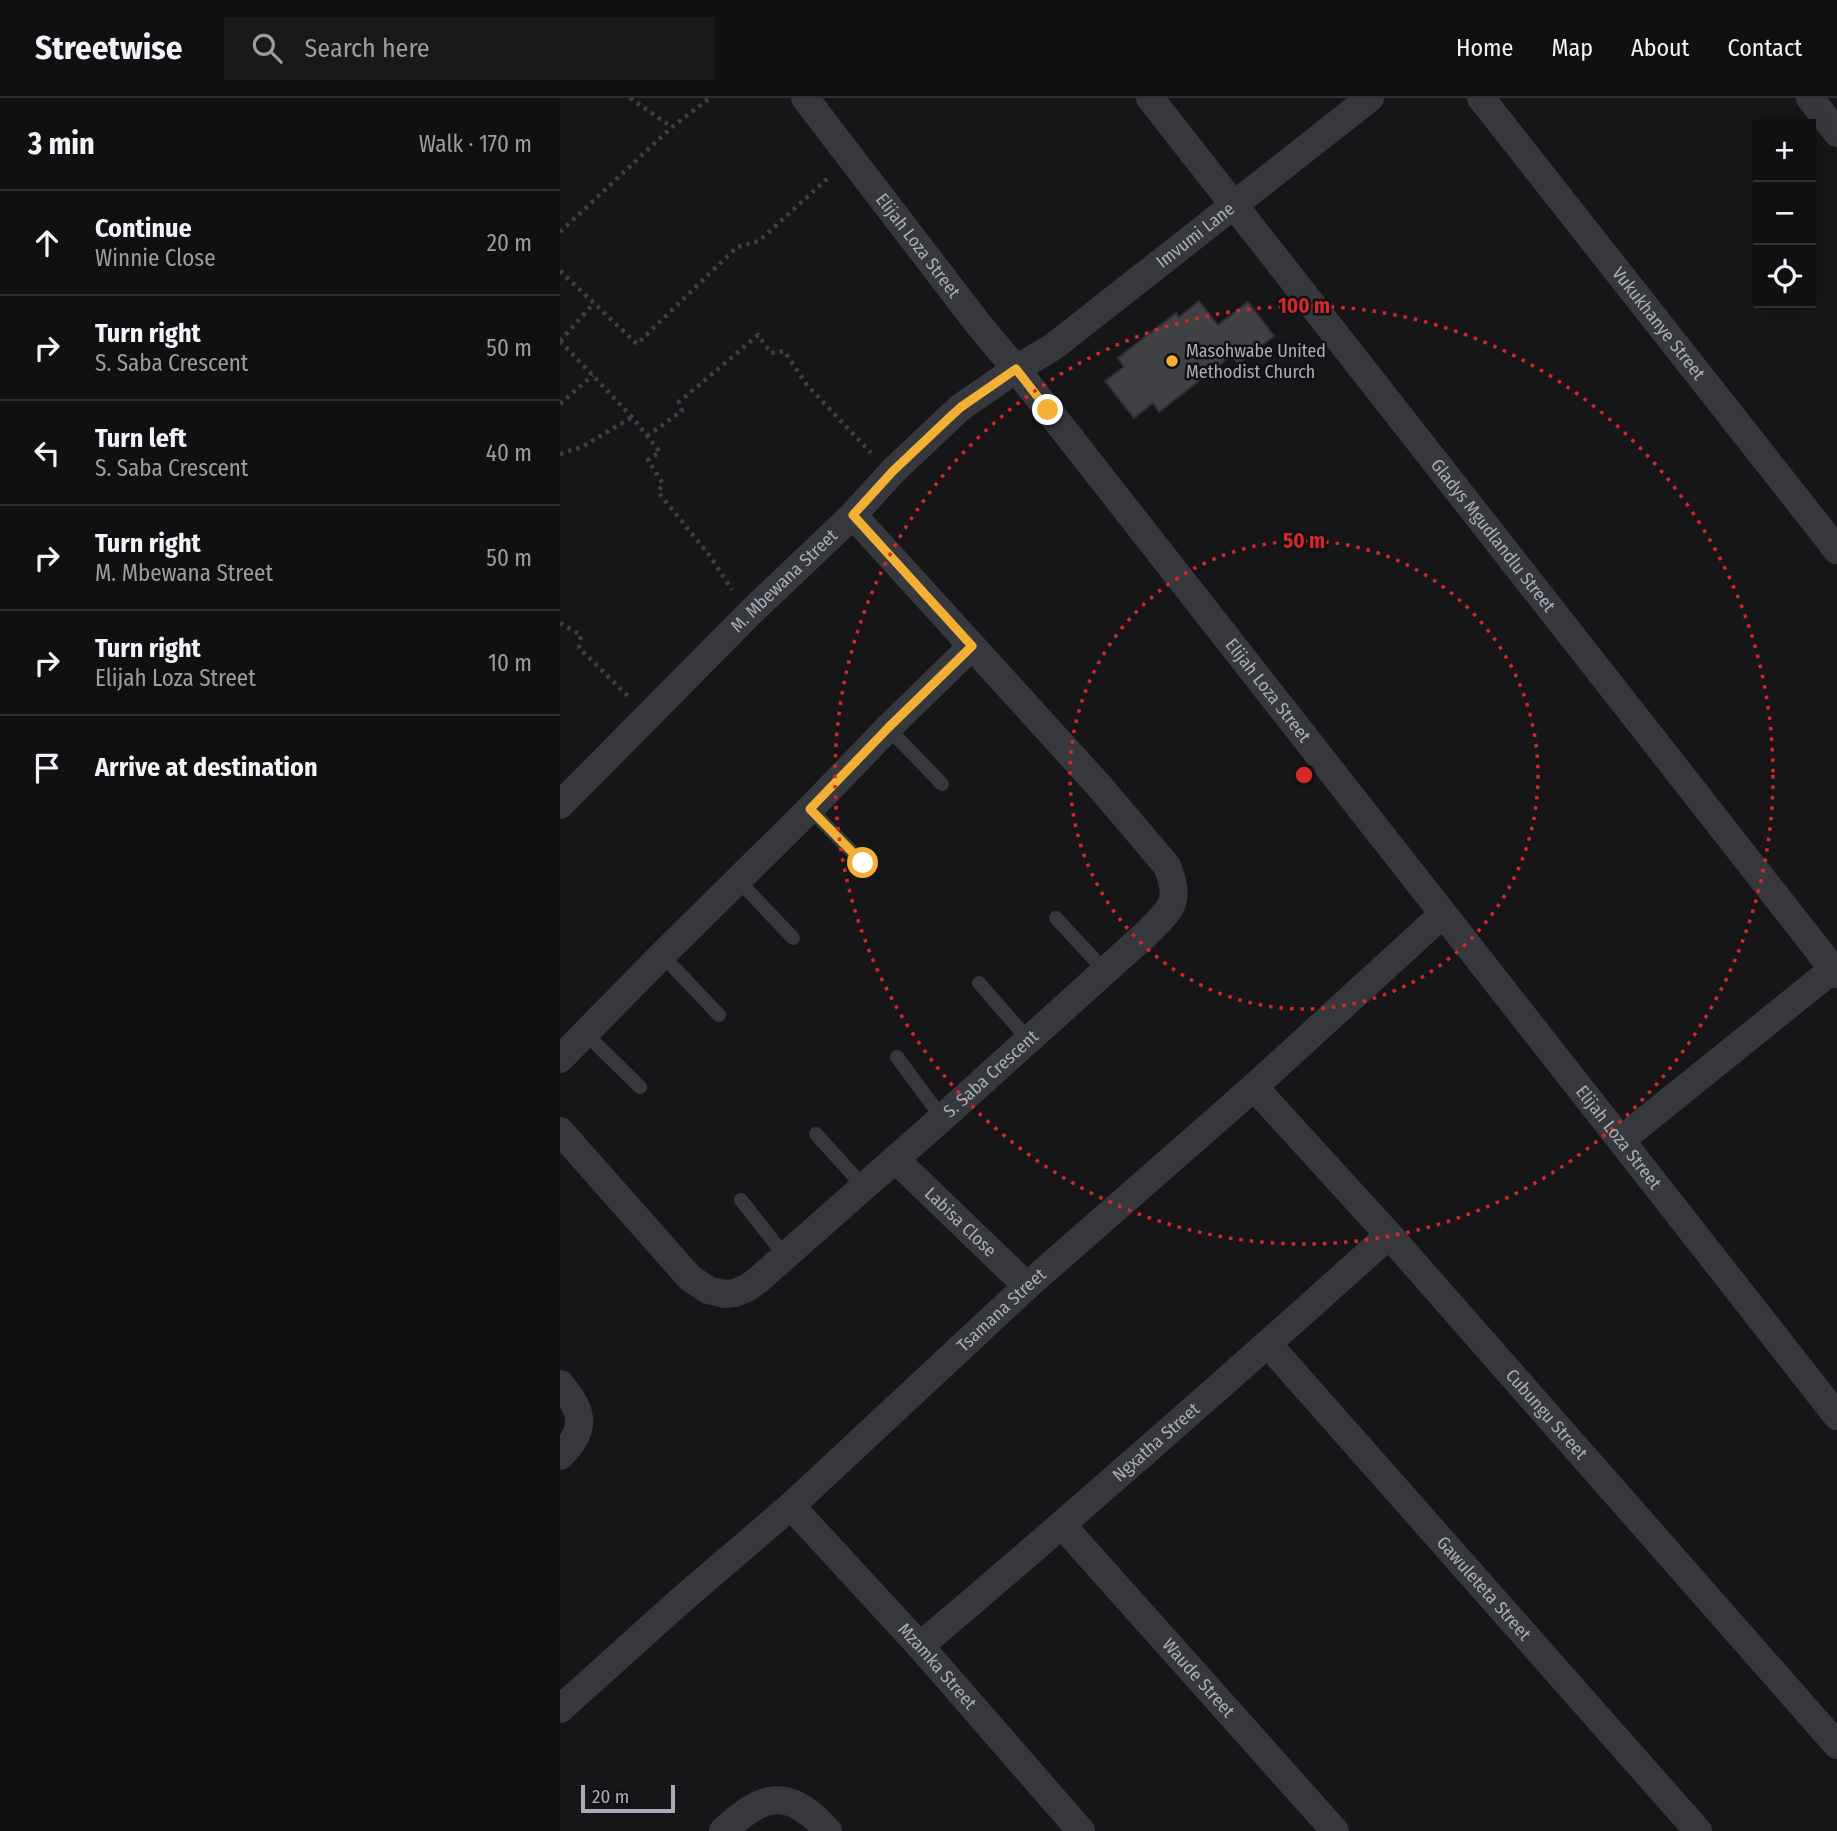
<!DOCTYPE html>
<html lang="en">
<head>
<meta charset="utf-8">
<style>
  body { margin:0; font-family:"Fira Sans Condensed",sans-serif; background:#19191b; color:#f1f3f6 }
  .controls { position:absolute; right:21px; top:21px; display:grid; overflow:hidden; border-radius:0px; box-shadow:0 4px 18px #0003 }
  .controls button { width:63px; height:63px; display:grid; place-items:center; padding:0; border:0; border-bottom:2px solid #303032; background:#101012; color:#f1f3f6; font:35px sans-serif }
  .scale { position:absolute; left:21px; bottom:18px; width:94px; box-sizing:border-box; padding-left:7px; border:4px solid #a8adb8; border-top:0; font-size:19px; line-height:24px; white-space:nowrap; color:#a8adb8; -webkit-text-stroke:5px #111113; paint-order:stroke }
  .stop { position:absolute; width:21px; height:21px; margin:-16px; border:5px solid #f2b134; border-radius:50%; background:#fff }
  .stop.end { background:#f2b134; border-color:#fff; box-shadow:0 2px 7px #0008 }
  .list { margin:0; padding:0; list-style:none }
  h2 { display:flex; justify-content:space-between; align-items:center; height:91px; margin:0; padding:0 28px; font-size:30px }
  h2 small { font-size:23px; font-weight:400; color:#9c9d9f }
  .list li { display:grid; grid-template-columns:46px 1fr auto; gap:21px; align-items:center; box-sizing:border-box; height:105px; padding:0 28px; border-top:2px solid #303032 }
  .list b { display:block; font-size:26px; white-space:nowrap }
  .list p { margin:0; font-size:23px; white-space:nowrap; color:#9c9d9f }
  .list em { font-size:23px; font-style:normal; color:#9c9d9f }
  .icon { flex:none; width:38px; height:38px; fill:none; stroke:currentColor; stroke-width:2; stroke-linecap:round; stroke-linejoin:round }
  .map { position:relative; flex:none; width:1277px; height:1733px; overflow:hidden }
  header { display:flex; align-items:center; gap:42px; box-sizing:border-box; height:98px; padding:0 35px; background:#101012; border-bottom:2px solid #303032 }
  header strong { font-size:33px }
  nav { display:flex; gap:38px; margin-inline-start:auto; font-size:24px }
  .search { width:490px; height:63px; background:#19191b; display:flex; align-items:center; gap:18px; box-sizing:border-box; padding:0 24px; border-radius:0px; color:#9c9d9f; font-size:26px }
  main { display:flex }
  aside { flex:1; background:#101012 }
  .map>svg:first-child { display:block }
  .building { fill:#404145; stroke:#303034; stroke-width:2 }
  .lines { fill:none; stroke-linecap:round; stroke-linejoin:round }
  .path { stroke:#3d3f44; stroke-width:4.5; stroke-dasharray:3.5 5; stroke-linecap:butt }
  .lane { stroke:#37383d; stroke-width:14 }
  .street { stroke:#37383d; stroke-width:28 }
  .route { stroke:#f2b134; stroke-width:9 }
  .ring { fill:none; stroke:#d62828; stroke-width:3.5; stroke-dasharray:3.5 7 }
  .poi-dot { fill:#f2b134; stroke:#111113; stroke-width:2.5 }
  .labels { text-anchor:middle; stroke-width:5; stroke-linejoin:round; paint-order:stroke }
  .street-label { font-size:18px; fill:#a8adb8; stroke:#111113 }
  .poi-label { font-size:18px; fill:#a8adb8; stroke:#111113; text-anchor:start }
  .centre { fill:#d62828; stroke:#111113; stroke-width:3.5 }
  .ring-label { font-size:21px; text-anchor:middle; font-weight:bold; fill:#d62828; stroke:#111113; stroke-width:5; stroke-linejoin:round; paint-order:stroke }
</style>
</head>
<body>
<header>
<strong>Streetwise</strong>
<div class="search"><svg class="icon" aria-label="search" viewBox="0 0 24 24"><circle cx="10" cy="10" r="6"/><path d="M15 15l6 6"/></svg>Search here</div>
<nav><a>Home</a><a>Map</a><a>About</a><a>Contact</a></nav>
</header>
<main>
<aside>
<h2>3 min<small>Walk · 170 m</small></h2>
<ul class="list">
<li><svg class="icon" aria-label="ahead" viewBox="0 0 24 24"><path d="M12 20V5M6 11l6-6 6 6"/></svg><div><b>Continue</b><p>Winnie Close</p></div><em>20 m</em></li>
<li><svg class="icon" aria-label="right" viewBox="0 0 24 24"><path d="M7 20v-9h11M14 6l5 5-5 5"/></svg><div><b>Turn right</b><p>S. Saba Crescent</p></div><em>50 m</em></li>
<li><svg class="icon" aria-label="left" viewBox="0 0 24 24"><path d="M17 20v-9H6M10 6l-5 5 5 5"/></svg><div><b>Turn left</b><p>S. Saba Crescent</p></div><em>40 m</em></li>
<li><svg class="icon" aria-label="right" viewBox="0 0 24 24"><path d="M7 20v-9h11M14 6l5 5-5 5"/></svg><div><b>Turn right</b><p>M. Mbewana Street</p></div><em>50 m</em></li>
<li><svg class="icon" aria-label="right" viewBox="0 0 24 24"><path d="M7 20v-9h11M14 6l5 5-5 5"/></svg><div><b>Turn right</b><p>Elijah Loza Street</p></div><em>10 m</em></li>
<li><svg class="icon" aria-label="arrive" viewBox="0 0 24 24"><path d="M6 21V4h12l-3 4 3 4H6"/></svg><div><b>Arrive at destination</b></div></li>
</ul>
</aside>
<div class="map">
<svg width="1277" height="1733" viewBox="0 0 1277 1733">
  <rect width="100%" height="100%" fill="#161618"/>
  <polygon class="building" points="639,203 658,227 688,204 714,238 678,266 672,257 599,314 593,305 574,320 545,283 564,269 558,260 616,215 619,219"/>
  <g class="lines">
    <g class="path">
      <polyline points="70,0 112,29"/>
      <polyline points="0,134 112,29 150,0"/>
      <polyline points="0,173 77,246 177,149 199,143 269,79"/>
      <polyline points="0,243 72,319 100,354 88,362 103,386 98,394 150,458 172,492"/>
      <polyline points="0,243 34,205"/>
      <polyline points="0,306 33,277"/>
      <polyline points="87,338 122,313 119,304 198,237 211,255 224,253 247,287 311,355"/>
      <polyline points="0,356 22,349 72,319"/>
      <polyline points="0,525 21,537 19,550 69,599"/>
    </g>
    <g class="lane">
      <polyline points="328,630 382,686"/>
      <polyline points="250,711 303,765"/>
      <polyline points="178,782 233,840"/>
      <polyline points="496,820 545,873"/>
      <polyline points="102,857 159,917"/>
      <polyline points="419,885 468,941"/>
      <polyline points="25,935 80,989"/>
      <polyline points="337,959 382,1020"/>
      <polyline points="256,1036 303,1088"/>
      <polyline points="181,1102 225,1158"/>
    </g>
    <g class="street">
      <path id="s1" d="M 245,0 L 419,227 L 456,271 L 1277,1318"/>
      <path id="s2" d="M 590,0 L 1277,876"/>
      <path id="s3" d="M 921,0 L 1277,452"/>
      <polyline points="1250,0 1277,35"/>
      <path id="s4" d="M 0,707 L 192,513 L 293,417 L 333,373 L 389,320 L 401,309 L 456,271 L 493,249 L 810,0"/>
      <polyline points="0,961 102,857 250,711 328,630 412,548"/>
      <path id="s5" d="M 694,989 L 829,1137 L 1277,1647"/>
      <path id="s6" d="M 0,1033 L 130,1180 L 148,1192 L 164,1196 L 175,1195 L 187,1190 L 198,1182 L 382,1020 L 586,836 C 611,811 622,804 607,768 L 541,690 L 293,417"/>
      <polyline points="1061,1042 1277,868"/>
      <path id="s7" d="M 335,1061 L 467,1188"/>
      <path id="s8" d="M 708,1246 L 1138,1733"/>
      <path d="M 0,1286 C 23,1312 28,1331 0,1358"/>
      <path id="s9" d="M 231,1408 L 360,1548 L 521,1733"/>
      <path id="s10" d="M 502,1427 L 775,1733"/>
      <path id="s11" d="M 360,1548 C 519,1413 675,1276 829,1137"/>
      <path id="s12" d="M 0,1611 L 119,1504 L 231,1408 L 467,1188 L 694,989 L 883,816"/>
      <path d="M 163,1733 C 203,1696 228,1688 268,1733"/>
    </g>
  </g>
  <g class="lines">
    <polyline class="route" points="303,765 250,711 328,630 412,548 293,417 333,373 389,320 401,309 456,271 488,312"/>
  </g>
  <g class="ring">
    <circle cx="744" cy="677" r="234"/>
    <circle cx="744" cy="677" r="469"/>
  </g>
  <circle class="poi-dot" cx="612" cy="263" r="7"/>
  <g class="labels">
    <g class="street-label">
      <text dy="6" stroke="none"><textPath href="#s4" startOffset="856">Imvumi Lane</textPath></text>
      <text dy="6" stroke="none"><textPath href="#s1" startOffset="186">Elijah Loza Street</textPath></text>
      <text dy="6" stroke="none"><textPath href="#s3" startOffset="287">Vukukhanye Street</textPath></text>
      <text dy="6" stroke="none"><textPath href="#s2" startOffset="556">Gladys Mgudlandlu Street</textPath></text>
      <text dy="6" stroke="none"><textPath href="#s4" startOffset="317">M. Mbewana Street</textPath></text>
      <text dy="6" stroke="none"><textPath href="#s1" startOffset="752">Elijah Loza Street</textPath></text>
      <text dy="6" stroke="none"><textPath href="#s6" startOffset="583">S. Saba Crescent</textPath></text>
      <text dy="6" stroke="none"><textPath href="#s1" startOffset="1320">Elijah Loza Street</textPath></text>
      <text dy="6" stroke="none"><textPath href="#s7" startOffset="91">Labisa Close</textPath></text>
      <text dy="6" stroke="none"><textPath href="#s12" startOffset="595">Tsamana Street</textPath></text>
      <text dy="6" stroke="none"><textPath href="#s5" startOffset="439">Cubungu Street</textPath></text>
      <text dy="6" stroke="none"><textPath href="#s11" startOffset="312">Ngxatha Street</textPath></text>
      <text dy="6" stroke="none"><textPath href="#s8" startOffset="326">Gawuleteta Street</textPath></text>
      <text dy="6" stroke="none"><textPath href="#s9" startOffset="217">Mzamka Street</textPath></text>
      <text dy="6" stroke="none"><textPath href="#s10" startOffset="205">Waude Street</textPath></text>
    </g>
    <g class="poi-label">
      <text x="626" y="259">Masohwabe United<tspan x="626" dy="21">Methodist Church</tspan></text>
    </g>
  </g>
  <circle cx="744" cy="677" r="10" class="centre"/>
  <g class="ring-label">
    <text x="744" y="215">100 m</text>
    <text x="744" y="450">50 m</text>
  </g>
</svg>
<div class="controls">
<button>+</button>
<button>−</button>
<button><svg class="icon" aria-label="locate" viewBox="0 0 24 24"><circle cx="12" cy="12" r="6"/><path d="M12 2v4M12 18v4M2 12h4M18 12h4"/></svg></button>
</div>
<div class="scale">20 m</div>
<div class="stop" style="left:303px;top:765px"></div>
<div class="stop end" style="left:488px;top:312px"></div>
</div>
</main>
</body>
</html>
